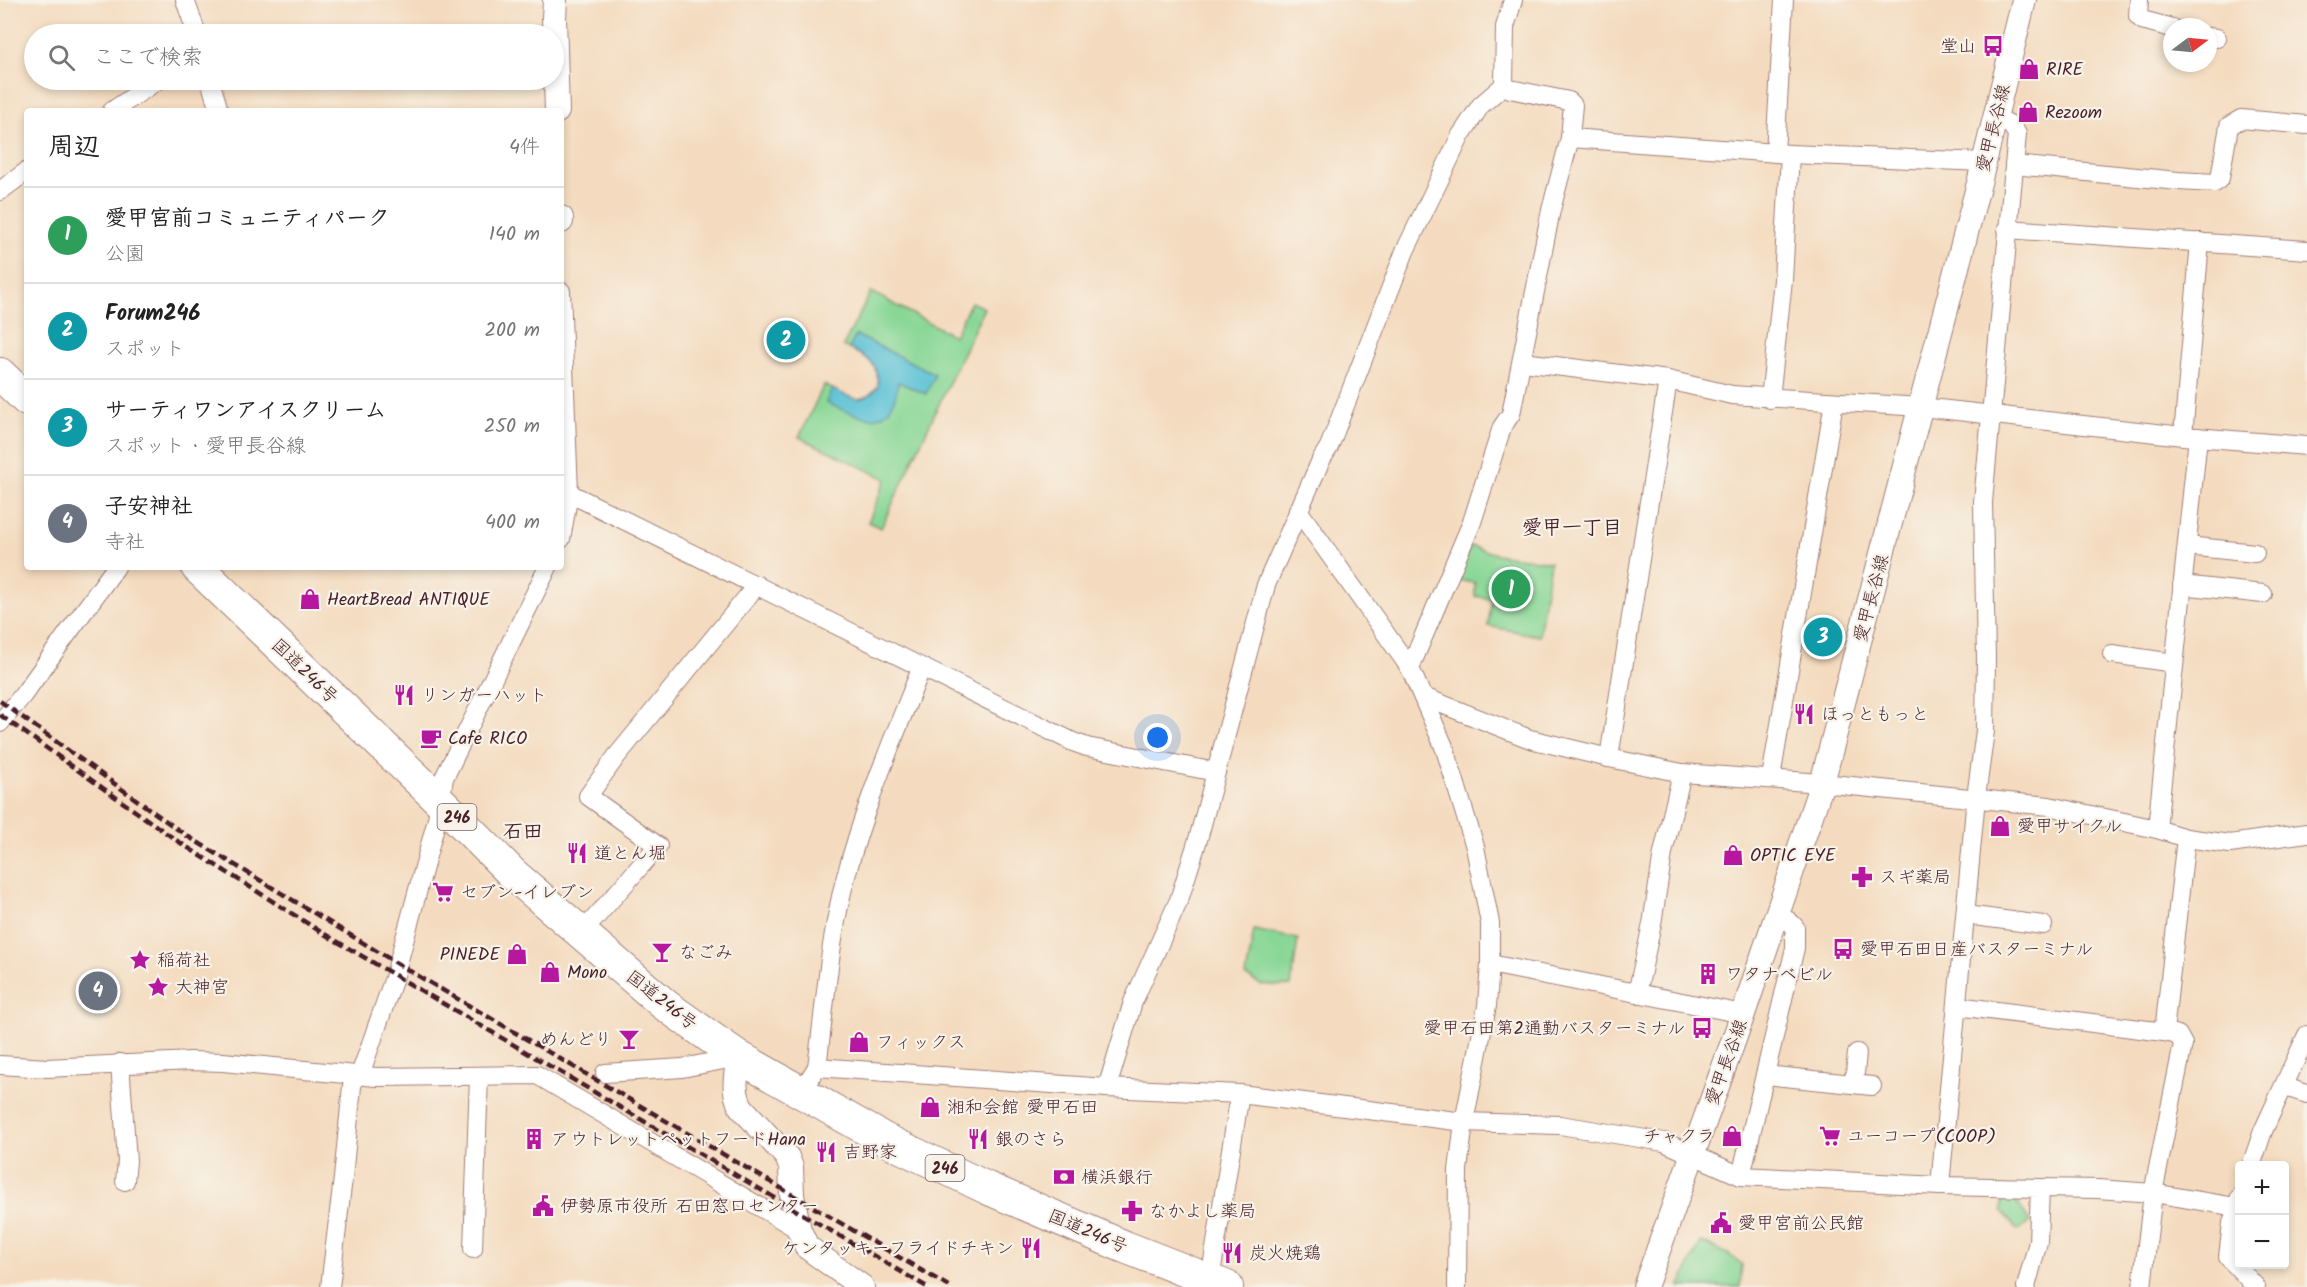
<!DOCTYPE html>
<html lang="ja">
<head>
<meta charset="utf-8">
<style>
  body { margin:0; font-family:Kalam,"Klee One",sans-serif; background:#f2f2f2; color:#222 }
  .controls { position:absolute; right:18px; bottom:18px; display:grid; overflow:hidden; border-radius:6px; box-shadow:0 3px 9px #0003 }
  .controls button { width:54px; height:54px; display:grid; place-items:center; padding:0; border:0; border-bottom:2px solid #e0e0e0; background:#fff; color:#222; font:30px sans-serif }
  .compass { position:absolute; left:2163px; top:18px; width:54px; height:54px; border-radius:50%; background:#fff; box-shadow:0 3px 9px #0003; rotate:74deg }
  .you { position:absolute; left:1158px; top:738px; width:21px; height:21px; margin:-15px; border:4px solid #fff; border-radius:50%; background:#1a73e8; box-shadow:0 0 0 9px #1a73e833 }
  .badge { display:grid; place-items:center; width:39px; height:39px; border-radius:50%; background:#b5179e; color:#fff; font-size:20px; font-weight:700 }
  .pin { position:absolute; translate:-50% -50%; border:3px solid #fff; box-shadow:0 2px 6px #0006 }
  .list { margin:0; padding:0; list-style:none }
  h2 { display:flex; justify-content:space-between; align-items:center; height:78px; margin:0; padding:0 24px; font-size:26px }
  h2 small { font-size:20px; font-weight:400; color:#767676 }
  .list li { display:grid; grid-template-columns:39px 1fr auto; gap:18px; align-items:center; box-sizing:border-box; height:96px; padding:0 24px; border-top:2px solid #e0e0e0 }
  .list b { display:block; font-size:22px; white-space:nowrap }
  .list p { margin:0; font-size:20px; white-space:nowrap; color:#767676 }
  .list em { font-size:20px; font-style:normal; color:#767676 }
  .icon { flex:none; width:33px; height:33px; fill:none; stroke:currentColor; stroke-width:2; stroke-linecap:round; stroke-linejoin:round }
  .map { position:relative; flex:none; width:2307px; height:1287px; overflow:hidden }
  .search { position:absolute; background:#fff; box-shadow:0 3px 9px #0003; left:24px; top:24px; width:540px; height:66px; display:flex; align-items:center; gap:15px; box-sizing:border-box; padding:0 21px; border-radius:33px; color:#767676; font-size:22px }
  .panel { position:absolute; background:#fff; box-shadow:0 3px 9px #0003; left:24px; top:108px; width:540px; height:462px; border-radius:6px }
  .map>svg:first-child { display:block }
  .green { fill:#88d795; stroke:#697b60; stroke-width:1.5 }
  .water { fill:#59c1d5; stroke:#527080; stroke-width:1.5 }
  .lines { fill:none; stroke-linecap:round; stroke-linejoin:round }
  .street-casing { stroke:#9f7d75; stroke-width:20 }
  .secondary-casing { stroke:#9f7d75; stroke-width:26 }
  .highway-casing { stroke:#9f7d75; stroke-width:34 }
  .street { stroke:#fff; stroke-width:18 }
  .secondary { stroke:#fff; stroke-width:24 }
  .highway { stroke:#fff; stroke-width:32 }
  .rail { stroke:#4a1f2b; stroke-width:4.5; stroke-dasharray:9 4.5; stroke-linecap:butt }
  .labels { text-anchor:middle; stroke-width:4.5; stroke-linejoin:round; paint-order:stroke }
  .shield { fill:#f7f3e8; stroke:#7e5f64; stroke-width:1.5 }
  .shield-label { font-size:16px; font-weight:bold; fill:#4a1f2b }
  .poi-label { font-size:18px; fill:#4a1f2b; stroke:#f7f3e8; text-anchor:start }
  .street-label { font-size:18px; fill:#4a1f2b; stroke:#f7f3e8 }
  .neighbourhood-label { font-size:20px; font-weight:bold; fill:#4a1f2b; stroke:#f7f3e8 }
</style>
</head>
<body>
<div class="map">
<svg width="2307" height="1287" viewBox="0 0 2307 1287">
  <rect width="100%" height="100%" fill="#f7f3e8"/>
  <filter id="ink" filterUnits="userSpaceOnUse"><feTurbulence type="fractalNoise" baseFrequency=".0167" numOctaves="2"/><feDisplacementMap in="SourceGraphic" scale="12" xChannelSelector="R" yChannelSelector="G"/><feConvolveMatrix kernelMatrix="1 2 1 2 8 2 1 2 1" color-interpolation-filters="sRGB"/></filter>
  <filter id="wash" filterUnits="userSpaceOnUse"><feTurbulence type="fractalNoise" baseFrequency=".008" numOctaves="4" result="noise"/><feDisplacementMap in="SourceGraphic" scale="24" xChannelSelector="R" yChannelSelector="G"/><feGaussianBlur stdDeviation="1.35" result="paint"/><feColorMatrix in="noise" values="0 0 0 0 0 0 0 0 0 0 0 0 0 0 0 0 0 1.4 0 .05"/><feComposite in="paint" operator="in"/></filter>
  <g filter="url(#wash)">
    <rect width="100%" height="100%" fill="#f4dbbf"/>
    <g class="green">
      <path d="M 871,292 L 954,336 L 971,302 L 984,308 L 881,528 L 868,522 L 886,479 L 799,437 L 824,385 C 845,395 861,410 878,386 C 879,359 863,356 843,346 Z"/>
      <polygon points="1471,546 1496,554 1550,562 1539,636 1488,626 1492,599 1475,596 1475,583 1457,580"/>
      <polygon points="1254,930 1298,939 1291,986 1261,985 1246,976"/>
      <polygon points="2006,1198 2014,1198 2030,1221 2018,1231 2002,1211 2002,1200"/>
      <polygon points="1701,1242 1728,1254 1742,1264 1740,1287 1679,1287"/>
    </g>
    <path class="water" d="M 856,335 L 935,374 L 926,394 L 898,382 C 892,435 860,417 826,403 L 832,389 C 852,398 863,407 878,386 C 879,363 867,357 849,349 Z"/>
  </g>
  <g filter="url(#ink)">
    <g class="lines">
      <defs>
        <g id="street">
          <polyline points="185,0 197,34"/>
          <polyline points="2139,0 2138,16 2142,20 2172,28"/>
          <polyline points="2208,37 2217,38"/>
          <polyline points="210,80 219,111"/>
          <polyline points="112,111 158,80"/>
          <polyline points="1995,117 2011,125 2017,134 1983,502 1986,659 1985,731 1976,797 1940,1186 2040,1188 2038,1242 2026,1287"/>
          <polyline points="1570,138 1790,154 1984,162"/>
          <polyline points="1775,153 1784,0"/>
          <polyline points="2014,165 2178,181 2215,183 2220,178 2229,126 2241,119 2307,125"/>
          <polyline points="0,191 27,171"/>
          <polyline points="2007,229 2307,250"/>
          <polyline points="561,291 569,493 561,539"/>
          <polyline points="1523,362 1668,380 1732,395 1921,407 2183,436 2307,446"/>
          <polyline points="1770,399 1783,280 1790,154"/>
          <polyline points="2183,436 2200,242"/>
          <polyline points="569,493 1073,742 1087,747 1216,772"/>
          <polyline points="1298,510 1410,668 1445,749 1475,847 1490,923 1490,964 1487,1006 1464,1122 1458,1170 1457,1287"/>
          <polyline points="2187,546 2255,553"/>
          <polyline points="2182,585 2263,594"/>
          <polyline points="2112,654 2174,663"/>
          <polyline points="1410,668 1472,522 1502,427 1511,414 1551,210 1570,138 1573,105 1569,101 1510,89 1504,85"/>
          <polyline points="1424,697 1530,739 1609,758 1682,773 1822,783 2049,806 2157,829 2186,838 2230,844 2307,833"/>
          <polyline points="0,723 23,695 116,567"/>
          <polyline points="1609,758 1668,380"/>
          <polyline points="1771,778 1834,402"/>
          <polyline points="2157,829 2198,437"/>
          <polyline points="1966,915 2043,925"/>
          <polyline points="581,934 658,846 588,796 616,757 757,585"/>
          <polyline points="1490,964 1743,1014"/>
          <polyline points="1637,994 1652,924 1663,853 1682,773"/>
          <polyline points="1957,1006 2164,1032 2178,1035 2183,1044 2153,1193 2098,1189 2040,1188"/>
          <polyline points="2164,1032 2186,838"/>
          <polyline points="120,1063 127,1161 125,1181"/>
          <polyline points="0,1065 47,1068 191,1061 223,1062 376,1077 537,1075 799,1230"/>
          <path d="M 817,1067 C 825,1006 830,935 846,876 C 865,805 894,737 921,669"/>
          <polyline points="605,1073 682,1068 739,1057"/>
          <polyline points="360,1075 395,975 437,819 444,778 548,567"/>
          <polyline points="1765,1075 1872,1086"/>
          <polyline points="1854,1083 1857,1053"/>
          <polyline points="2285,1087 2307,1094"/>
          <polyline points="1107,1088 1133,1002 1179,900 1199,836 1266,585 1321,460 1329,447 1405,251 1461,135 1481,105 1504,85 1505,27 1513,0"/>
          <polyline points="801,1092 817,1067 1107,1088 1240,1094 1464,1122 1560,1125 1664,1142 1741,1176 1940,1186"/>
          <polyline points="2251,1166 2263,1131 2307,1035"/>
          <polyline points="1741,1176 1795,948 1795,927 1789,921 1777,916"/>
          <polyline points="2240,1197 2232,1223 2228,1257 2256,1287"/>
          <polyline points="473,1249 479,1076"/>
          <polyline points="1210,1280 1240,1094"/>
          <polyline points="330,1287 343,1178 353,1076"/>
          <polyline points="2142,1287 2153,1193 2236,1207"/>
        </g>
        <g id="secondary">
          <polyline points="555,0 554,18 557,111"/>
          <polyline points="561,218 561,221"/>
          <path d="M 739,1057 C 736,1075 732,1090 741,1107 L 787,1157 L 791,1167 L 792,1195 L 799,1230 L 807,1247 L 862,1287"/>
          <polyline points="1645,1287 1743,1014 1822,783 1979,183 2024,0"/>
        </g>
        <g id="highway">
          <polyline points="0,374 27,400"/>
          <polyline points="197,567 440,801 514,875 665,1005 713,1039 739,1057 884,1139 987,1188 1125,1247 1227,1287"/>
        </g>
      </defs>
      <use href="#street" class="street-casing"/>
      <use href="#secondary" class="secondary-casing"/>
      <use href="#highway" class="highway-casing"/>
      <use href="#street" class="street"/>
      <use href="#secondary" class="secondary"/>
      <use href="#highway" class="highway"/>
      <g class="rail">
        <polyline points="0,701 184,834 398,964 950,1287"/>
        <polyline points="0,715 176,840 321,932 927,1287"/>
      </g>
    </g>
  </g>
  <defs>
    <symbol id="bus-bare" viewBox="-9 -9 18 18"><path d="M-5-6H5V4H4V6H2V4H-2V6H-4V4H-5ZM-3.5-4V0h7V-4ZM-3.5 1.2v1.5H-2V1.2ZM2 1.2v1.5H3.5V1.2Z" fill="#b5179e" stroke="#f7f3e8" stroke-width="2.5" paint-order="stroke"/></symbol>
    <symbol id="shop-bare" viewBox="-9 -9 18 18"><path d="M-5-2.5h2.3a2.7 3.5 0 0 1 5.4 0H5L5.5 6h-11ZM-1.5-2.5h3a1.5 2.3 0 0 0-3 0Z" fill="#b5179e" stroke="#f7f3e8" stroke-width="2.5" paint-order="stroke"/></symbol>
    <symbol id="restaurant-bare" viewBox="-9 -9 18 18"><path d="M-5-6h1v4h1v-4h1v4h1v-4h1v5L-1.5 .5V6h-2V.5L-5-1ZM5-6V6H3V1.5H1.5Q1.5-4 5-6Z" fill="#b5179e" stroke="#f7f3e8" stroke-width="2.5" paint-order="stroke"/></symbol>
    <symbol id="cafe-bare" viewBox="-9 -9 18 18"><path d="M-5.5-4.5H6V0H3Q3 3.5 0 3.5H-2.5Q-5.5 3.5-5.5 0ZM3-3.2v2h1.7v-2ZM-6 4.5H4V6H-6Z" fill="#b5179e" stroke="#f7f3e8" stroke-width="2.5" paint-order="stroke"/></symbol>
    <symbol id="pharmacy-bare" viewBox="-9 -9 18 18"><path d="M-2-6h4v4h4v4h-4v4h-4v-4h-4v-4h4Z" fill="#b5179e" stroke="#f7f3e8" stroke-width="2.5" paint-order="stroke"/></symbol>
    <symbol id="supermarket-bare" viewBox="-9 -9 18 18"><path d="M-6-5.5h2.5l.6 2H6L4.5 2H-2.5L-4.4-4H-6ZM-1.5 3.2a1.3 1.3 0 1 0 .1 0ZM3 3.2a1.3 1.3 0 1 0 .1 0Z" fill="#b5179e" stroke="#f7f3e8" stroke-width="2.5" paint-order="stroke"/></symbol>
    <symbol id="bar-bare" viewBox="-9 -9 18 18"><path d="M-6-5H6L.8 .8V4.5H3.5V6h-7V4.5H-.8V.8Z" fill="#b5179e" stroke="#f7f3e8" stroke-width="2.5" paint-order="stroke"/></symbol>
    <symbol id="sight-bare" viewBox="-9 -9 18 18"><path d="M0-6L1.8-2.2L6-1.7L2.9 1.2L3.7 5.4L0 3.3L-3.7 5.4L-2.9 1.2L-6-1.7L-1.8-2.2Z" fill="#b5179e" stroke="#f7f3e8" stroke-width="2.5" paint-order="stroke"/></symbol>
    <symbol id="building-bare" viewBox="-9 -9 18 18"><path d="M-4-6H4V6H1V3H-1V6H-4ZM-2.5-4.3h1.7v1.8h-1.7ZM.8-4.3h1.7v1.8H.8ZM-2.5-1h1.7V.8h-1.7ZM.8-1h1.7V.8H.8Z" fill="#b5179e" stroke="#f7f3e8" stroke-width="2.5" paint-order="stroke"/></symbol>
    <symbol id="bank-bare" viewBox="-9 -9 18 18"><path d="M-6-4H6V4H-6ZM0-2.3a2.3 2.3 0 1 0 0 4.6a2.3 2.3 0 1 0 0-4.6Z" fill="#b5179e" stroke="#f7f3e8" stroke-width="2.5" paint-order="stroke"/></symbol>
    <symbol id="civic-bare" viewBox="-9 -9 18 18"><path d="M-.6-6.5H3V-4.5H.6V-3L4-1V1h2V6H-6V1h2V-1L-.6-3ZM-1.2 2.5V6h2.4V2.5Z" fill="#b5179e" stroke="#f7f3e8" stroke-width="2.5" paint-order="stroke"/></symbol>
  </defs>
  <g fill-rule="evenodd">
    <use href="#bus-bare" x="1978" y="31" width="30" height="30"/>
    <use href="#shop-bare" x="2014" y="54" width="30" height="30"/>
    <use href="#shop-bare" x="2013" y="97" width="30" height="30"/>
    <use href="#shop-bare" x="295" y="584" width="30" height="30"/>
    <use href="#restaurant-bare" x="389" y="680" width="30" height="30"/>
    <use href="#restaurant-bare" x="1789" y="699" width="30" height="30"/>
    <use href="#cafe-bare" x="416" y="723" width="30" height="30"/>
    <use href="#shop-bare" x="1985" y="811" width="30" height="30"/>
    <use href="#restaurant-bare" x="562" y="838" width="30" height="30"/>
    <use href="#shop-bare" x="1718" y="840" width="30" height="30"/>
    <use href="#pharmacy-bare" x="1847" y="862" width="30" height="30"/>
    <use href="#supermarket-bare" x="428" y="877" width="30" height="30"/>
    <use href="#bus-bare" x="1828" y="934" width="30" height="30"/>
    <use href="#bar-bare" x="647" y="937" width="30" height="30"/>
    <use href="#shop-bare" x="502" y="939" width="30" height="30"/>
    <use href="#sight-bare" x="125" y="945" width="30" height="30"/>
    <use href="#shop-bare" x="535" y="957" width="30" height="30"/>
    <use href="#building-bare" x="1693" y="959" width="30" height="30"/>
    <use href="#sight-bare" x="143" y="972" width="30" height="30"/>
    <use href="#bus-bare" x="1687" y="1013" width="30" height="30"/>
    <use href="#bar-bare" x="614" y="1024" width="30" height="30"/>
    <use href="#shop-bare" x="844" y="1027" width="30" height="30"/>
    <use href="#shop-bare" x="915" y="1092" width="30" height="30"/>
    <use href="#shop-bare" x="1717" y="1121" width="30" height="30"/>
    <use href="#supermarket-bare" x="1815" y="1121" width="30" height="30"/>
    <use href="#building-bare" x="519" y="1124" width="30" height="30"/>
    <use href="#restaurant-bare" x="963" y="1124" width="30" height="30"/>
    <use href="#restaurant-bare" x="811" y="1137" width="30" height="30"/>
    <use href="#bank-bare" x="1049" y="1162" width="30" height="30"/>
    <use href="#civic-bare" x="528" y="1191" width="30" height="30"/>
    <use href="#pharmacy-bare" x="1117" y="1196" width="30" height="30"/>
    <use href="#civic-bare" x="1706" y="1208" width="30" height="30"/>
    <use href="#restaurant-bare" x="1016" y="1233" width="30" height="30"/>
    <use href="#restaurant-bare" x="1217" y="1238" width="30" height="30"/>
  </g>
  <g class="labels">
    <g class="shield">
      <rect x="437.5" y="804" width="39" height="26" rx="4.5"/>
      <rect x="925.5" y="1155" width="39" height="26" rx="4.5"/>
    </g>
    <g class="shield-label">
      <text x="457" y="823">246</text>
      <text x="945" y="1174">246</text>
    </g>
    <g class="poi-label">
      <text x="1976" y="52" text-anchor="end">堂山</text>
      <text x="2046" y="75">RIRE</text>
      <text x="2045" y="118">Rezoom</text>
      <text x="327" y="605">HeartBread ANTIQUE</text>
      <text x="421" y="701">リンガーハット</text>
      <text x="1821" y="720">ほっともっと</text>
      <text x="448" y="744">Cafe RICO</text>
      <text x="2017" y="832">愛甲サイクル</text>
      <text x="594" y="859">道とん堀</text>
      <text x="1750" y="861">OPTIC EYE</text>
      <text x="1879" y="883">スギ薬局</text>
      <text x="460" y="898">セブン-イレブン</text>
      <text x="1860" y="955">愛甲石田日産バスターミナル</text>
      <text x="679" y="958">なごみ</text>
      <text x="500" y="960" text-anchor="end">PINEDE</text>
      <text x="157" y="966">稲荷社</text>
      <text x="567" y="978">Mono</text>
      <text x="1725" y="980">ワタナベビル</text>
      <text x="175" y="993">大神宮</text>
      <text x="1685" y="1034" text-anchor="end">愛甲石田第2通勤バスターミナル</text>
      <text x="612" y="1045" text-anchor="end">めんどり</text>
      <text x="876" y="1048">フィックス</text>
      <text x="947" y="1113">湘和会館 愛甲石田</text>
      <text x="1715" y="1142" text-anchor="end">チャクラ</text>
      <text x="1847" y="1142">ユーコープ(COOP)</text>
      <text x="551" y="1145">アウトレットペットフードHana</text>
      <text x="995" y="1145">銀のさら</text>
      <text x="843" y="1158">吉野家</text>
      <text x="1081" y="1183">横浜銀行</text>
      <text x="560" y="1212">伊勢原市役所 石田窓口センター</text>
      <text x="1149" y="1217">なかよし薬局</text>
      <text x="1738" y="1229">愛甲宮前公民館</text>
      <text x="1014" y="1254" text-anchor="end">ケンタッキーフライドチキン</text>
      <text x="1249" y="1259">炭火焼鶏</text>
    </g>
    <g class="street-label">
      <text transform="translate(1993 128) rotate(-76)" y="6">愛甲長谷線</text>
      <text transform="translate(1871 598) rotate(-75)" y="6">愛甲長谷線</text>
      <text transform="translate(305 671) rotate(44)" y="6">国道246号</text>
      <text transform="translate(662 1000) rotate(38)" y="6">国道246号</text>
      <text transform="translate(1726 1062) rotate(-70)" y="6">愛甲長谷線</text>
      <text transform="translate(1088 1231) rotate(23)" y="6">国道246号</text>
    </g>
    <g class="neighbourhood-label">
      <text x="1572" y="534">愛甲一丁目</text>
      <text x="523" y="838">石田</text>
    </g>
  </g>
</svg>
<div class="controls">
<button>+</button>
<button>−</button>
</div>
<svg class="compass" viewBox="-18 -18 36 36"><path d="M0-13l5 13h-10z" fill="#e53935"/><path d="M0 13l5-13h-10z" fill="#767676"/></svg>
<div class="you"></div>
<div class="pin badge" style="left:1511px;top:589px;background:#2e9e5b">1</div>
<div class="pin badge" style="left:786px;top:340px;background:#0f9aa8">2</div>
<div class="pin badge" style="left:1823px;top:637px;background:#0f9aa8">3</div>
<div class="pin badge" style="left:98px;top:991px;background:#6b7280">4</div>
<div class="search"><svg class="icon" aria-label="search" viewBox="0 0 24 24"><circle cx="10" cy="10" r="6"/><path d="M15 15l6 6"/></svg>ここで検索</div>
<section class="panel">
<h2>周辺<small>4件</small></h2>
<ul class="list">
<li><span class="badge" style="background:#2e9e5b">1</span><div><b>愛甲宮前コミュニティパーク</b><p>公園</p></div><em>140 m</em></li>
<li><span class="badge" style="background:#0f9aa8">2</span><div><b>Forum246</b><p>スポット</p></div><em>200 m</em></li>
<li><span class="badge" style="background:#0f9aa8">3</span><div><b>サーティワンアイスクリーム</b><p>スポット · 愛甲長谷線</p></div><em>250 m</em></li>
<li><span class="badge" style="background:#6b7280">4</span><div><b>子安神社</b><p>寺社</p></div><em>400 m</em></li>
</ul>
</section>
</div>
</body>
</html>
